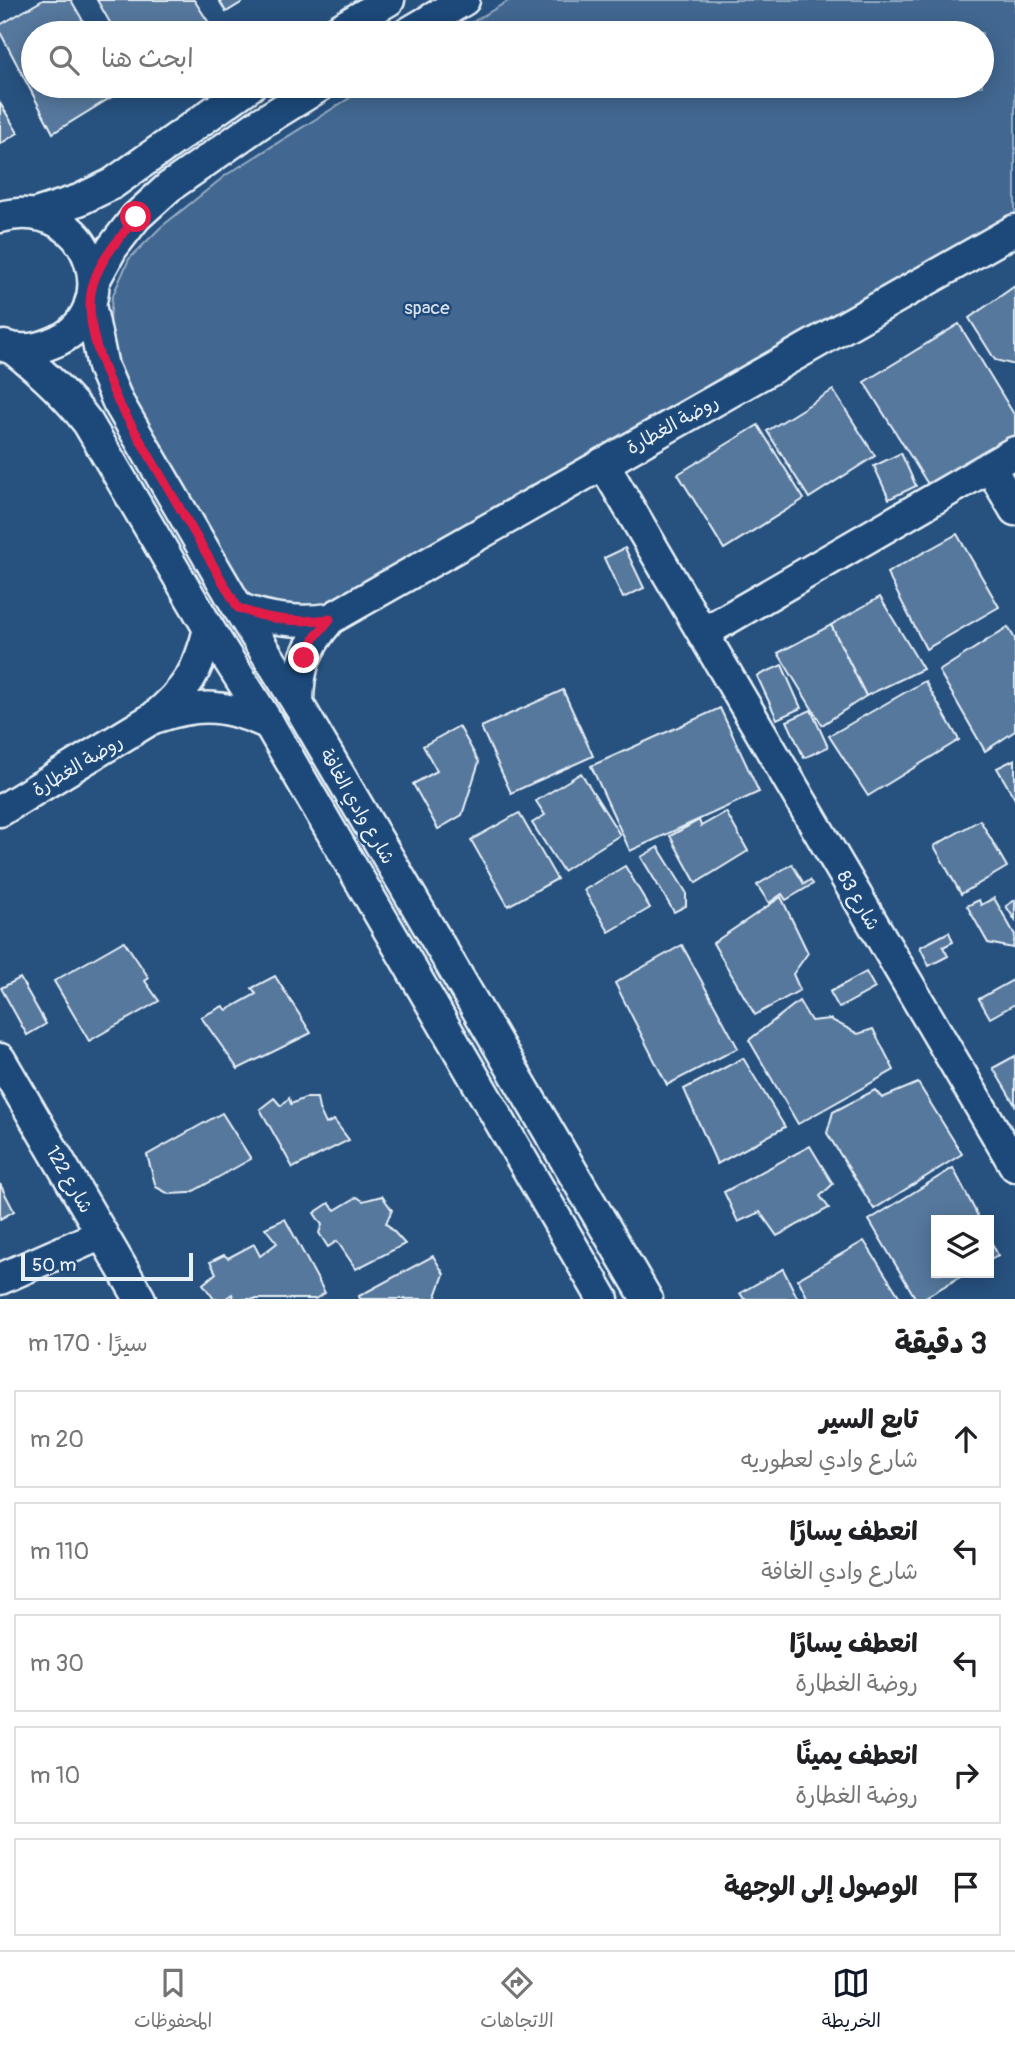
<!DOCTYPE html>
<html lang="ar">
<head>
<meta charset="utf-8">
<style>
  body { margin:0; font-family:Pangolin,"Playpen Sans Arabic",sans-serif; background:#f6f6f6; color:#202124; direction:rtl }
  .controls { position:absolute; right:21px; bottom:21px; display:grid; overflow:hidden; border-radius:0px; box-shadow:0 4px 18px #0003 }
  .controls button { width:63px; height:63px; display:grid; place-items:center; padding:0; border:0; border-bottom:2px solid #e0e0e0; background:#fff; color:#202124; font:35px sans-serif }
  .scale { position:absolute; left:21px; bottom:18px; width:172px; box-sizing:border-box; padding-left:7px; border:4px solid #e8f1f8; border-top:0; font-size:19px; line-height:24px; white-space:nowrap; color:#e8f1f8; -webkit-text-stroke:5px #1f4a7a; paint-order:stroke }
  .stop { position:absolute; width:21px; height:21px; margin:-16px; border:5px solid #e11d48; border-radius:50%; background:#fff }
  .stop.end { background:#e11d48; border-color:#fff; box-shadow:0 2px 7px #0008 }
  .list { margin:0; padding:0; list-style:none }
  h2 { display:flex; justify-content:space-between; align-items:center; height:91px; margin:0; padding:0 28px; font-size:30px }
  h2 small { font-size:23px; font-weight:400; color:#757577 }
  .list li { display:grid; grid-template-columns:46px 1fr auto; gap:21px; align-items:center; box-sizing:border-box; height:98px; margin:0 14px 14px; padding:0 14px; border:2px solid #e0e0e0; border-radius:0px }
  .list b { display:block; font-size:26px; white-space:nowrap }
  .list p { margin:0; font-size:23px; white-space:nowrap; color:#757577 }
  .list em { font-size:23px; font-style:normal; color:#757577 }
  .icon { flex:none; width:38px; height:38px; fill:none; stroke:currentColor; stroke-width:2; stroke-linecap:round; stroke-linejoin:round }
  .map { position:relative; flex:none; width:1015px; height:1299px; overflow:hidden; direction:ltr }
  .search { position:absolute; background:#fff; box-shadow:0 4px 18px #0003; left:21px; right:21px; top:21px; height:77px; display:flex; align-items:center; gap:18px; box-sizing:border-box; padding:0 24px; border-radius:38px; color:#757577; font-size:26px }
  .sheet { height:651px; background:#fff }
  nav { display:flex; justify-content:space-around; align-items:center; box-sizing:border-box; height:98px; border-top:2px solid #e0e0e0; background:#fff; font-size:19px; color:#757577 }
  nav a { display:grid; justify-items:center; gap:4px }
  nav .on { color:#111827 }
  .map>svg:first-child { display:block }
  .green { fill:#436891; stroke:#96acc4; stroke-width:2 }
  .building { fill:#57789d; stroke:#e8f1f8; stroke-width:2 }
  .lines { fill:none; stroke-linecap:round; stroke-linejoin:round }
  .minor-casing { stroke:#e8f1f8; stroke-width:35 }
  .minor { stroke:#1f4a7a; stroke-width:30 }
  .route { stroke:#e11d48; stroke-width:9 }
  .labels { text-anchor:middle; stroke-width:5; stroke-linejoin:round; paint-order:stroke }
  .park-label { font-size:19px; fill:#d8e3ee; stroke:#1f4a7a }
  .street-label { font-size:19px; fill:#e8f1f8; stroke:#1f4a7a }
</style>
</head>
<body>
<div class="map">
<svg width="1015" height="1299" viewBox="0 0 1015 1299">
  <rect width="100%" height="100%" fill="#27517f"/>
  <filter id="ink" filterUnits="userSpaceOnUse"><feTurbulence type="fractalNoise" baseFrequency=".0143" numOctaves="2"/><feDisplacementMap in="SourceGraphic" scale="14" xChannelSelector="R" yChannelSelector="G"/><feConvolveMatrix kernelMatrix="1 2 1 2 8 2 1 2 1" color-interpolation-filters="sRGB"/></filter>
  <g filter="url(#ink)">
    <polygon class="green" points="510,0 1015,0 1015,217 321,607 276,610 250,597 205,532 124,395 109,333 112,297 129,259 161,227 226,175 369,86 982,86 982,33 454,33"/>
    <g class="building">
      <polygon points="43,0 71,0 90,33 33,33 33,86 120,86 123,90 53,133 0,32 0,25"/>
      <polygon points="97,0 194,0 213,29 206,33 116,33"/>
      <polygon points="219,0 246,0 226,12"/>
      <polygon points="0,103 18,133 0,144"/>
      <polygon points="1015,286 1015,365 995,360 969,318"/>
      <polygon points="959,324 1015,416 1015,437 931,489 864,382"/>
      <polygon points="833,390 875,456 809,498 767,431"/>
      <polygon points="758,425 804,499 724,549 678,474"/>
      <polygon points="901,453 916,486 889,499 874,466"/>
      <polygon points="957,534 999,607 926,649 887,573"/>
      <polygon points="625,548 644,588 623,598 604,558"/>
      <polygon points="880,597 923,669 866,696 831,625"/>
      <polygon points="831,625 866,696 822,725 778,653"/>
      <polygon points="1008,627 1015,639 1015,731 985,751 939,671"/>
      <polygon points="782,665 801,708 777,719 757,676"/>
      <polygon points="925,681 959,740 868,796 829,736"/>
      <polygon points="563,690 593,756 511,793 481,727"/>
      <polygon points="720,708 759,792 630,851 591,766"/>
      <polygon points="811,710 828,747 804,758 787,721"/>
      <polygon points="459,726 479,762 462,815 438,829 413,784 437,771 423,746"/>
      <polygon points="1015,759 1015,799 997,768"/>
      <polygon points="581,773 620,835 563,871 532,823 545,815 536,801"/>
      <polygon points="726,812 748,851 696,883 670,836 699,820 701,826"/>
      <polygon points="519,813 557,879 508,906 471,840"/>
      <polygon points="980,820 1007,867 961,894 934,846"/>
      <polygon points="658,847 686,892 686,906 674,912 641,857"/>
      <polygon points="792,864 804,884 810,880 813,884 786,900 782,894 769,903 757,885"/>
      <polygon points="625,866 650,908 609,932 584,890"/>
      <polygon points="781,897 808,953 793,974 800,990 755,1015 713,943"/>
      <polygon points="994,898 1015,935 1013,948 988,943 967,906 979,900 981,905"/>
      <polygon points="1015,900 1015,920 1006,906"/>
      <polygon points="949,932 953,942 943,947 948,956 929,966 920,947"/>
      <polygon points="124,941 149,978 145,981 159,1001 89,1041 54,981"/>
      <polygon points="682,945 738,1048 667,1085 615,983"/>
      <polygon points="866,972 875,988 839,1008 830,992"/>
      <polygon points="275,976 311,1033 238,1069 201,1017 223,1006 227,1010 256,994 252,988"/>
      <polygon points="20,978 46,1024 27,1035 1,988"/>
      <polygon points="1015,979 1015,1004 990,1018 979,999"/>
      <polygon points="799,1001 811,1021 830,1019 858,1034 873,1029 894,1070 798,1124 749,1040"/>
      <polygon points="1015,1056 1015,1105 993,1068"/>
      <polygon points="743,1058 785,1127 717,1164 684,1089"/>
      <polygon points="918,1083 962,1154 874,1209 827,1133 833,1112 875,1090 882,1098"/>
      <polygon points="274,1098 281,1106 289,1098 291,1104 305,1098 317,1098 319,1109 326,1124 334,1120 349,1140 293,1168 260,1109"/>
      <polygon points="222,1113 251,1159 190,1193 169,1194 156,1187 147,1155"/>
      <polygon points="810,1146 833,1184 820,1196 829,1208 777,1236 760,1212 738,1222 724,1192"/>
      <polygon points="953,1168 980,1220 936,1220 936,1273 967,1273 922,1299 916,1299 869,1220"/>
      <polygon points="0,1184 14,1211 0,1219"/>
      <polygon points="382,1196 392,1210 386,1223 405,1244 356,1269 337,1241 328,1247 319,1233 322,1225 314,1213 329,1203 335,1210 357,1197 363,1201"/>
      <polygon points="285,1219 325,1293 315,1299 234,1299 232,1294 225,1299 214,1299 203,1284 216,1273 210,1262 224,1255 228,1258 254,1244 260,1256 277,1243 265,1228"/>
      <polygon points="989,1238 998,1255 989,1260"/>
      <polygon points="864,1241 901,1299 808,1299 798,1279"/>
      <polygon points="433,1256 444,1274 435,1299 360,1299 359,1296"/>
      <polygon points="783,1269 798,1299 744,1299 740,1293"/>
    </g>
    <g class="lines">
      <defs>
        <g id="minor">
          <polyline points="333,33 389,0"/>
          <polyline points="408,33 464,0"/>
          <polyline points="39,213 79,200 112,184 250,86"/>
          <path d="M 0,217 C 94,193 127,314 52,343 C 36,350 21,352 4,346"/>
          <polyline points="94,281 112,248 136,217 169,187 259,124 320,86"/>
          <polyline points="90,304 103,367 118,402 238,608 298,704 647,1299"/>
          <path d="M 13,349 C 42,372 66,394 88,423 L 209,629 L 269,724 L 603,1299"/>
          <polyline points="603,463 1015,1166"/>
          <polyline points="990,467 1015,510"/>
          <path d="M 238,608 C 269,620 297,623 330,619"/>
          <polyline points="703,633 1015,452"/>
          <path d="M 298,704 C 298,667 306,647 330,619 L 1015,230"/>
          <path d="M 157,717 C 201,702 227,705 269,724"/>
          <path d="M 0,811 L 153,718 C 186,691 199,670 209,629"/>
          <polyline points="0,1059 140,1299"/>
          <polyline points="0,1279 102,1234"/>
        </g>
      </defs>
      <use href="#minor" class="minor-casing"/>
      <use href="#minor" class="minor"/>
    </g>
  </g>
  <g class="lines" filter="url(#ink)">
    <path class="route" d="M 136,217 C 121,237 102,257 94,281 C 81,318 103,368 118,402 L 238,608 C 269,620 297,623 330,619 L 315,637 L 304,658"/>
  </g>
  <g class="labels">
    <g class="park-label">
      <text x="427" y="314">space</text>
    </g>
    <g class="street-label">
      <text transform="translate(672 424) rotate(-29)" y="7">روضة الغطارة</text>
      <text transform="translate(77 765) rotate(-31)" y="7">روضة الغطارة</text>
      <text transform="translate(358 806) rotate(60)" y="7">شارع وادي الغافة</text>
      <text transform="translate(859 900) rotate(60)" y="7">شارع 83</text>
      <text transform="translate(70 1179) rotate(60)" y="7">شارع 122</text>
    </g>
  </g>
</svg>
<div class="controls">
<button><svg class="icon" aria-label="layers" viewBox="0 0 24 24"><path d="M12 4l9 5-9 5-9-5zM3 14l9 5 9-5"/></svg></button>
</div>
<div class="scale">50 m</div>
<div class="stop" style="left:136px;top:217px"></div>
<div class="stop end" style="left:304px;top:658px"></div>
<div class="search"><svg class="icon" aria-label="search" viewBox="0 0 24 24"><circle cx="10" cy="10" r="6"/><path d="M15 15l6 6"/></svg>ابحث هنا</div>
</div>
<section class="sheet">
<h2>3 دقيقة<small>سيرًا · 170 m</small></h2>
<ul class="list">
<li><svg class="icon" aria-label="ahead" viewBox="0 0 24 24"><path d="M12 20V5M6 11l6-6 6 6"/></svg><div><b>تابع السير</b><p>شارع وادي لعطوريه</p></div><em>20 m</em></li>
<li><svg class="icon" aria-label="left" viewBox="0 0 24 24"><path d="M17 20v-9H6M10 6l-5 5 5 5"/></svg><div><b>انعطف يسارًا</b><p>شارع وادي الغافة</p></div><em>110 m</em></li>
<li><svg class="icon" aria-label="left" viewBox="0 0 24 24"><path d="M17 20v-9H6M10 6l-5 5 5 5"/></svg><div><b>انعطف يسارًا</b><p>روضة الغطارة</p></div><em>30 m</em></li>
<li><svg class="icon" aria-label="right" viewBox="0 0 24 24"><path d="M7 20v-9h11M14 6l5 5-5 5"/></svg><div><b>انعطف يمينًا</b><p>روضة الغطارة</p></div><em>10 m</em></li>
<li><svg class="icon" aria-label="arrive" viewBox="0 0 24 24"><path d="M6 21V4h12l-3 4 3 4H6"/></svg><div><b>الوصول إلى الوجهة</b></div></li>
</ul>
</section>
<nav>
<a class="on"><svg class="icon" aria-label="map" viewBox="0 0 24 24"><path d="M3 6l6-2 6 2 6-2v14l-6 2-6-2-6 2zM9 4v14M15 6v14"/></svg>الخريطة</a>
<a><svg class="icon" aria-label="directions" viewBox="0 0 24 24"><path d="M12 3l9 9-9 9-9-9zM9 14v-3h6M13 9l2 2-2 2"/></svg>الاتجاهات</a>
<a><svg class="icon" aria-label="saved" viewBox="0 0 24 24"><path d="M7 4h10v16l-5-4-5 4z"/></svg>المحفوظات</a>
</nav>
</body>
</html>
